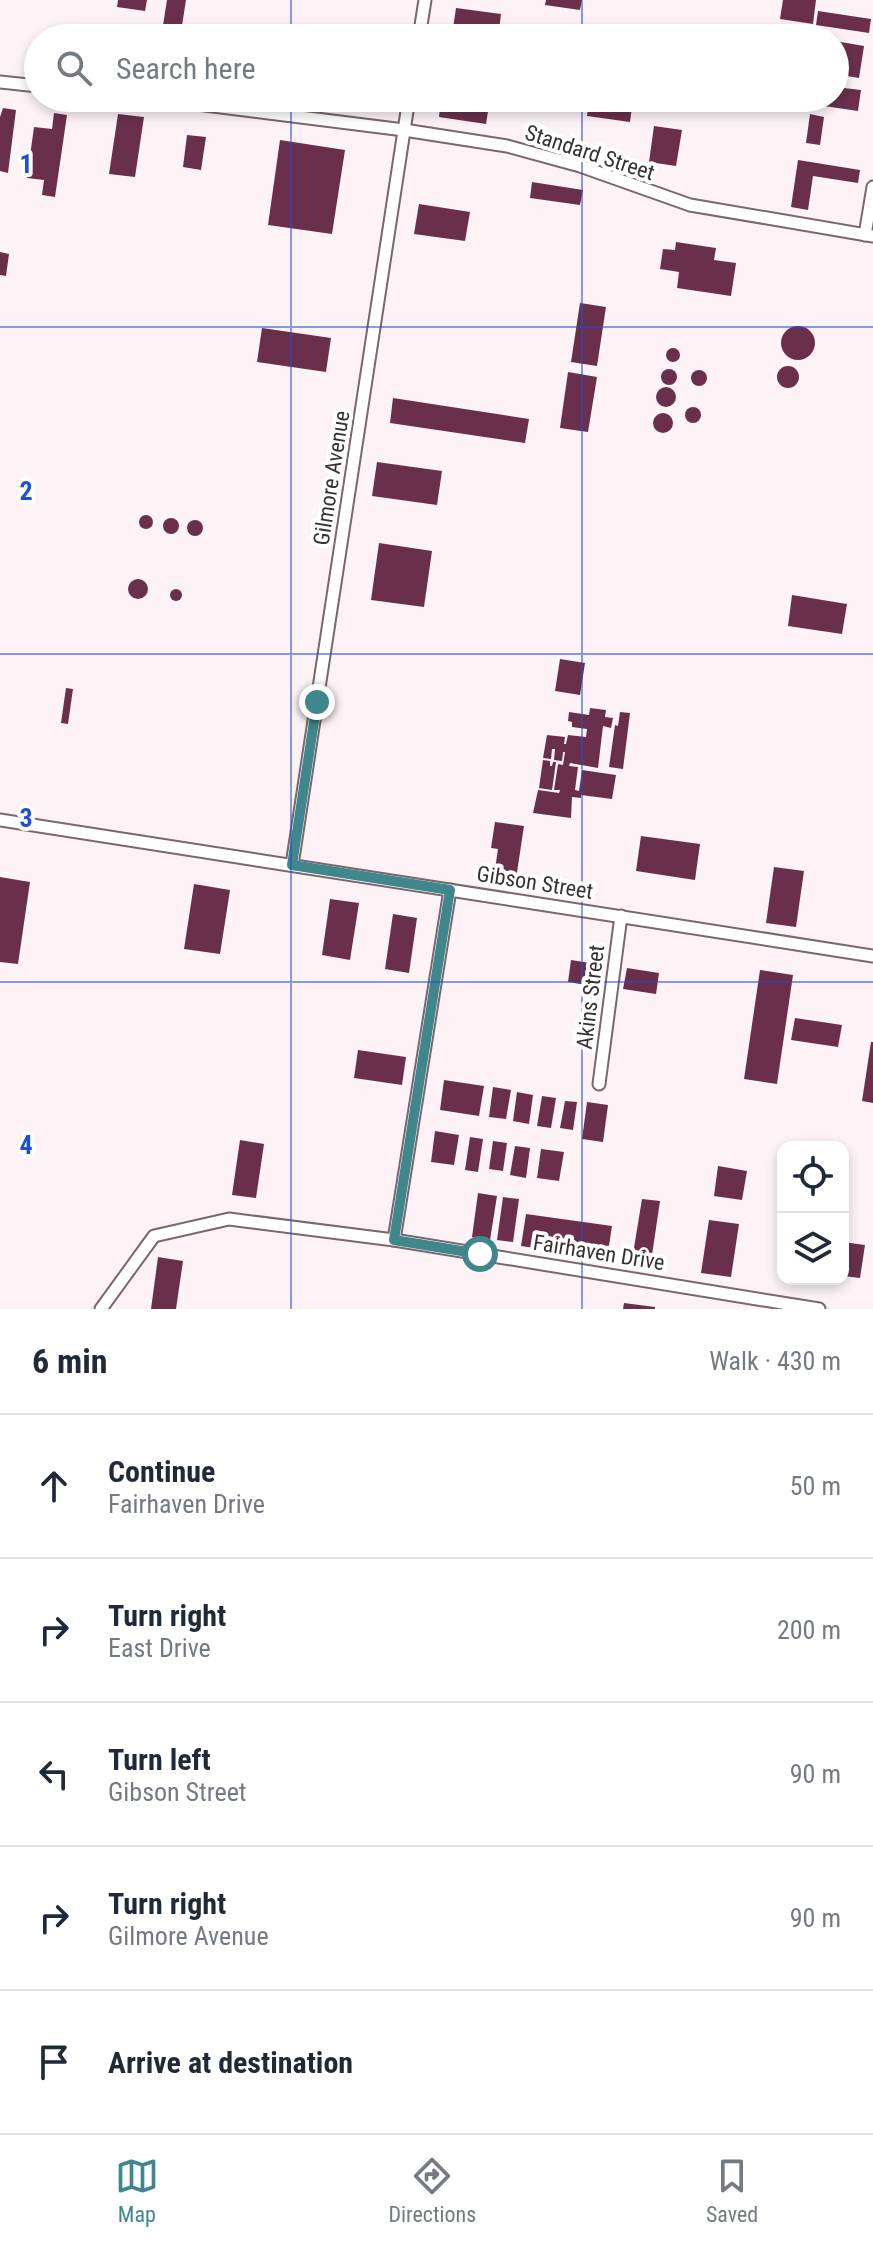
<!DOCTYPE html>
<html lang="en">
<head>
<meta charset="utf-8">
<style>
  body { margin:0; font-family:"Roboto Condensed",sans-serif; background:#f2f2f3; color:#1f2937 }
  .controls { position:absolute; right:24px; bottom:24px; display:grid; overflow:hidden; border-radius:16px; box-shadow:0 4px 12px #0003 }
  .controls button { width:72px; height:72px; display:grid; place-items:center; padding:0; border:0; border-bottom:2px solid #e0e1e3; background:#fff; color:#1f2937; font:40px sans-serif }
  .stop { position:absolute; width:24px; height:24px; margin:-18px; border:6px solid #3f878c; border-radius:50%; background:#fff }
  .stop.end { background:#3f878c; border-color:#fff; box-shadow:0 2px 8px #0008 }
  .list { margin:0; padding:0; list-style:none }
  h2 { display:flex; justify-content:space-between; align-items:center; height:104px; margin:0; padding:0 32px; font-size:34px }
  h2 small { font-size:26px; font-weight:400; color:#747a83 }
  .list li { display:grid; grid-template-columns:52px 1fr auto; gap:24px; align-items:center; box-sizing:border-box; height:144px; padding:0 32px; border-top:2px solid #e0e1e3 }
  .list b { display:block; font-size:30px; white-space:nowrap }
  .list p { margin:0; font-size:26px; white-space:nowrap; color:#747a83 }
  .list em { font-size:26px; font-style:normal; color:#747a83 }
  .icon { flex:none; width:44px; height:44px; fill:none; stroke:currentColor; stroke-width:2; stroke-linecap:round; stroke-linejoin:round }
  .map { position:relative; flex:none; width:873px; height:1309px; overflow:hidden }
  .search { position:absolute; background:#fff; box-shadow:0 4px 12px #0003; left:24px; right:24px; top:24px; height:88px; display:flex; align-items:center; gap:20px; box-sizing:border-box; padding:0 28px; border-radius:44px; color:#747a83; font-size:30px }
  .sheet { height:824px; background:#fff }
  nav { display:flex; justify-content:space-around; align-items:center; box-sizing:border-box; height:112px; border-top:2px solid #e0e1e3; background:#fff; font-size:22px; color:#747a83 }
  nav a { display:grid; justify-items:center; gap:4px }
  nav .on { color:#3f878c }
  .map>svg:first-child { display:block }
  .building { fill:#6a304b }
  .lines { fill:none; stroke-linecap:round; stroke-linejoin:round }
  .minor-casing { stroke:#7b656e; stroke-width:15 }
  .minor { stroke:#fff; stroke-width:11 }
  .route { stroke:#3f878c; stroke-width:10 }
  .grid { fill:none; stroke:#1d4ed8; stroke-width:2; stroke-opacity:0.55 }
  .labels { text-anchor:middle; stroke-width:8; stroke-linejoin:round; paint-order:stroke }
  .street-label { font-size:22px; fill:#393034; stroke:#fff }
  .grid-label { font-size:26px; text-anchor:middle; font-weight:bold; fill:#1d4ed8; stroke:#fff; stroke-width:8; stroke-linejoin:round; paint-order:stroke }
</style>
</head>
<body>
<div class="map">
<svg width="873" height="1309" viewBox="0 0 873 1309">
  <rect width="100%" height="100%" fill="#fdf3f7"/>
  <g class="building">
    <polygon points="118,0 147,0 145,11 117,7"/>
    <polygon points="167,0 186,0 180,38 161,38"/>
    <polygon points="546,0 582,0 580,10 545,5"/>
    <polygon points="783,0 816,0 813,24 780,19"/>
    <polygon points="456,8 501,14 498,38 452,35"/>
    <polygon points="818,11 871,19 869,33 816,25"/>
    <polygon points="835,41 864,46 859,78 835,74"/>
    <polygon points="835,87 861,90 858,111 824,106 825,98 835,98"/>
    <polygon points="441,98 489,105 486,124 439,117"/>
    <polygon points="589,100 632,107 630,122 587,116"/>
    <polygon points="3,108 16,110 8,173 0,171 0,117"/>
    <polygon points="54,113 67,115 55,197 42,195 44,180 27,178 34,127 52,129"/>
    <polygon points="118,114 144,117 135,177 109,174"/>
    <polygon points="810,114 824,117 820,145 806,143"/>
    <polygon points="654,126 682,130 676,166 649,162"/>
    <polygon points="187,135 206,137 201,170 183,167"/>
    <polygon points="280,140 345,150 332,234 268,225"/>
    <polygon points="798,160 860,170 858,183 813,176 808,210 791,207"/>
    <polygon points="532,182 583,190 580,205 530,198"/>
    <polygon points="419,204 470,212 465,241 414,234"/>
    <polygon points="676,242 716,248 714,260 736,263 731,296 677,288 679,272 660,269 663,249 675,250"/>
    <polygon points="0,252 9,254 6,276 0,275"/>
    <polygon points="580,303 606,307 597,366 571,362"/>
    <circle cx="798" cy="343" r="17"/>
    <polygon points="262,328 331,338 326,372 257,362"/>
    <circle cx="673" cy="355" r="7"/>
    <circle cx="788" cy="377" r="11"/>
    <circle cx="669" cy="377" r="8"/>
    <circle cx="699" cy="378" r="8"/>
    <polygon points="568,372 597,377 588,432 560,428"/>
    <circle cx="666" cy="397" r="10"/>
    <polygon points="393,398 529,419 525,443 390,423"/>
    <circle cx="693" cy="415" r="8"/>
    <circle cx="663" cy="423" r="10"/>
    <polygon points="377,462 442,471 437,505 372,496"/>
    <circle cx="146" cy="522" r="7"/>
    <circle cx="171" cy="526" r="8"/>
    <circle cx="195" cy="528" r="8"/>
    <polygon points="379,543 432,551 424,607 371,600"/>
    <circle cx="138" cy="589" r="10"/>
    <circle cx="176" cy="595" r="6"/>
    <polygon points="792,595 847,604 842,634 788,626"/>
    <polygon points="560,659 585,663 580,695 555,691"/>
    <polygon points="66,688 73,689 68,724 61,723"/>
    <polygon points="590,708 606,710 605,717 613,718 611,728 603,726 598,768 570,763 569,766 578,767 575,790 579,791 582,770 616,775 612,799 581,795 581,798 572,797 571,818 533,813 538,790 559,793 560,790 554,790 558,764 563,765 565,752 563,752 562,761 554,760 555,749 552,749 551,759 543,758 547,735 565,737 564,744 566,744 568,735 586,737 587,729 572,727 572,722 568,721 569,712 589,715"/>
    <polygon points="620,712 630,713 623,769 609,767 615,725 618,726"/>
    <polygon points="543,760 550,761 550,766 552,766 553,762 556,762 552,790 539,788"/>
    <polygon points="495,822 524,826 516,879 494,876 498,849 491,848"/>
    <polygon points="641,836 700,844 695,880 636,871"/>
    <polygon points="774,867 804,871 796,927 766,923"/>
    <polygon points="0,877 30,882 18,964 0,962"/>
    <polygon points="194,884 230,890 220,954 184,949"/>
    <polygon points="330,899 359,903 350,960 322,955"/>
    <polygon points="393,914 417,918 409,973 385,969"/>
    <polygon points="571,960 603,965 599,987 568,982"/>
    <polygon points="627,968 659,973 656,994 623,989"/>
    <polygon points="760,970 793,975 777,1084 744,1079"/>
    <polygon points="795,1018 842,1025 838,1047 791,1040"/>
    <polygon points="871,1042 873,1042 873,1103 862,1101"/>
    <polygon points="358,1050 406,1057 402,1085 354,1078"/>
    <polygon points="444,1080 484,1086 479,1116 440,1110"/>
    <polygon points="493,1087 511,1090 506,1119 489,1117"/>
    <polygon points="517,1092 533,1095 529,1124 513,1121"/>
    <polygon points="542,1096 556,1098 551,1128 537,1126"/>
    <polygon points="565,1101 577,1102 573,1130 560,1128"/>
    <polygon points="587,1102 608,1105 603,1142 582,1139"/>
    <polygon points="435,1131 459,1135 454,1165 431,1162"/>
    <polygon points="470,1137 483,1139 478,1172 465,1170"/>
    <polygon points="240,1140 264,1144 256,1198 232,1195"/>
    <polygon points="493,1141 507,1143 503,1171 489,1169"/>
    <polygon points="515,1146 530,1148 526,1178 510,1175"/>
    <polygon points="541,1149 564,1152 559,1181 537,1178"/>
    <polygon points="718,1166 747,1171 742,1200 714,1196"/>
    <polygon points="478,1193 497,1196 490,1240 472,1237"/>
    <polygon points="503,1197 519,1199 513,1242 497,1240"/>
    <polygon points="642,1199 660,1201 651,1262 632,1260"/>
    <polygon points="526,1214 612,1226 607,1259 521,1246"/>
    <polygon points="709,1220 739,1224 731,1277 701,1273"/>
    <polygon points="843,1242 865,1245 860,1278 843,1276"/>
    <polygon points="158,1257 183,1261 176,1309 151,1309"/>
    <polygon points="624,1303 655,1307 655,1309 623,1309"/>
  </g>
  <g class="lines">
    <defs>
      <g id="minor">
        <polyline points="419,38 425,0"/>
        <polyline points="0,82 38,86"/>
        <polyline points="149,98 404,130 507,146 580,166 690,205 873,236"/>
        <polyline points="865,235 873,187"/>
        <polyline points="0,820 873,956"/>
        <polyline points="292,865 409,98"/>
        <polyline points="599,1084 621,916"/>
        <polyline points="394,1240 450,890"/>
        <polyline points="101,1309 154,1236 229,1219 394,1240 819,1309"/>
      </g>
    </defs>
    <use href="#minor" class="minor-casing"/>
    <use href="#minor" class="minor"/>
  </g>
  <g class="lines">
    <polyline class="route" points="317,702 292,865 450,890 394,1240 480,1254"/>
  </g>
  <path class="grid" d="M 291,0 L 291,38M 582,0 L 582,38M 291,98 L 291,1309M 582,98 L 582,1309M 0,327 L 873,327M 0,654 L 873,654M 0,982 L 873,982"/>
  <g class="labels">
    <g class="street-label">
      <text transform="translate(590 152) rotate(18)" y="8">Standard Street</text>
      <text transform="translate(331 478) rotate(-81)" y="8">Gilmore Avenue</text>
      <text transform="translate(535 882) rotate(9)" y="8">Gibson Street</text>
      <text transform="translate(590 997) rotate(-83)" y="8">Akins Street</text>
      <text transform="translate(599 1252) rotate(9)" y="8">Fairhaven Drive</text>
    </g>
  </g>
  <g class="grid-label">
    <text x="26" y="173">1</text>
    <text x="26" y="500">2</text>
    <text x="26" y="827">3</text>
    <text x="26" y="1154">4</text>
  </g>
</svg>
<div class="controls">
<button><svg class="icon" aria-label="locate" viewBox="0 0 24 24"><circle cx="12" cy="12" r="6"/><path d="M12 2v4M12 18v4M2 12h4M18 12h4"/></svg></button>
<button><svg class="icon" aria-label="layers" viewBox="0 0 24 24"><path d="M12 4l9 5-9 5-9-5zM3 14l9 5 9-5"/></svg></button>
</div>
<div class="stop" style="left:480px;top:1254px"></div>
<div class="stop end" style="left:317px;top:702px"></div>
<div class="search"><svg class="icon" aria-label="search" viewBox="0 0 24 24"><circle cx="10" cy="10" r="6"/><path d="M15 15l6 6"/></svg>Search here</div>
</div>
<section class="sheet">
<h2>6 min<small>Walk · 430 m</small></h2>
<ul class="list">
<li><svg class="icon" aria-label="ahead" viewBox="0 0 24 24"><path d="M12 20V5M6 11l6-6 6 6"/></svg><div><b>Continue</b><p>Fairhaven Drive</p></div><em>50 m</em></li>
<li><svg class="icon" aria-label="right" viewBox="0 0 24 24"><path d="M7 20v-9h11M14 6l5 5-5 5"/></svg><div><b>Turn right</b><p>East Drive</p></div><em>200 m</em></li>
<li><svg class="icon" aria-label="left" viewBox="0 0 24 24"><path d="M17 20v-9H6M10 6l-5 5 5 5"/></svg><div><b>Turn left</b><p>Gibson Street</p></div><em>90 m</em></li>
<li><svg class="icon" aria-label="right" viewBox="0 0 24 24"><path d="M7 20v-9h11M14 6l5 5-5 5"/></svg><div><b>Turn right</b><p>Gilmore Avenue</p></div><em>90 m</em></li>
<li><svg class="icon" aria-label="arrive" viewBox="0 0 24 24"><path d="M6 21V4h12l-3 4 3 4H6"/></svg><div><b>Arrive at destination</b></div></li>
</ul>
</section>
<nav>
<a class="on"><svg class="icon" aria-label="map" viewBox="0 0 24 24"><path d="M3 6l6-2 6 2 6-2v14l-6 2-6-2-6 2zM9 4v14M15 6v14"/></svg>Map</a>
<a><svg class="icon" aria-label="directions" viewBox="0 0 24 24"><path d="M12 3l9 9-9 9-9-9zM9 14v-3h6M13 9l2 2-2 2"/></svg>Directions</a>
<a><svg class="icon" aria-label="saved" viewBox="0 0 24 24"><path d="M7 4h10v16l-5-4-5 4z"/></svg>Saved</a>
</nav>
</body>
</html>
